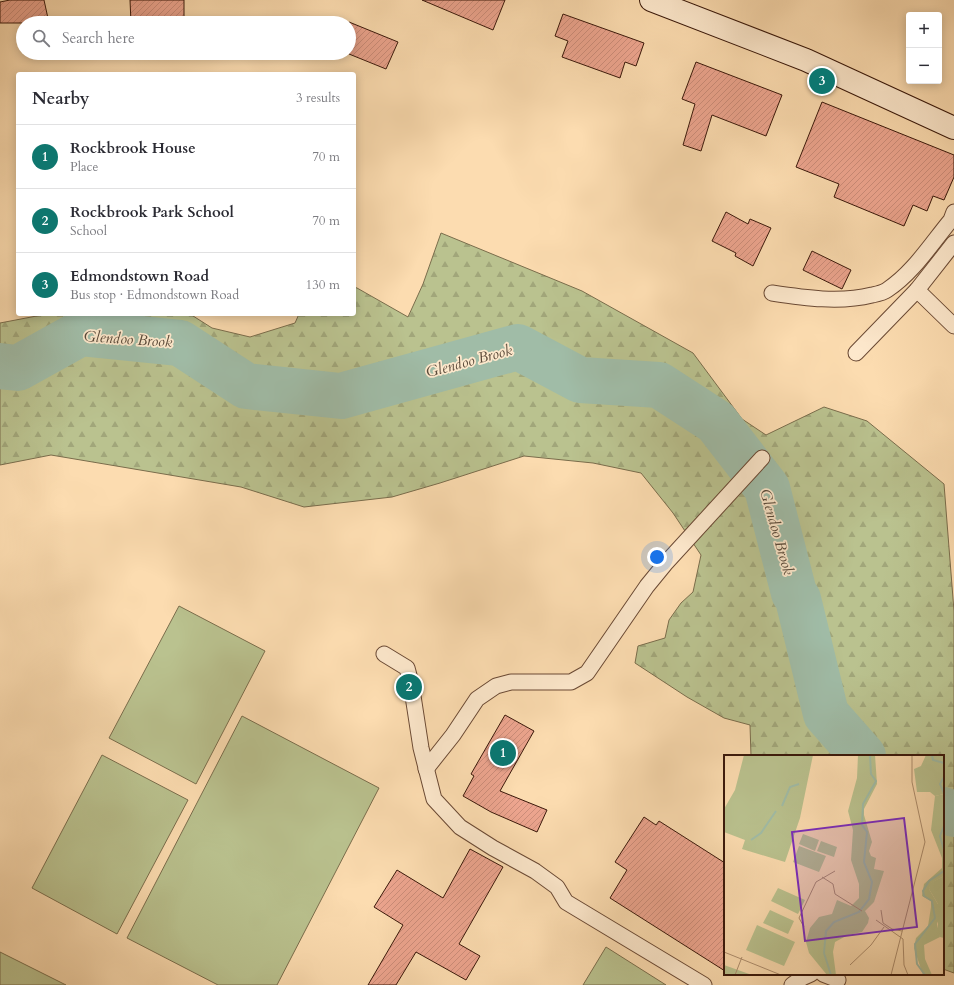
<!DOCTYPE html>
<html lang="en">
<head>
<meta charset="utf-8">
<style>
  body { margin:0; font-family:Cardo,serif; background:#f7f7f7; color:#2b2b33 }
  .controls { position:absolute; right:12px; top:12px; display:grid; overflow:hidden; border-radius:4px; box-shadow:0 2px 10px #0003 }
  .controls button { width:36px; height:36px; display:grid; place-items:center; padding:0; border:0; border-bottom:1px solid #e1e1e2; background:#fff; color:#2b2b33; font:20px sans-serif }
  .you { position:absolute; left:657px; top:557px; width:14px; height:14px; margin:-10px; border:3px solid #fff; border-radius:50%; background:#1a73e8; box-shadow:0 0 0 6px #1a73e833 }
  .badge { display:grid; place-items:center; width:26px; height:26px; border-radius:50%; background:#0f766e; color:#fff; font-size:13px; font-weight:700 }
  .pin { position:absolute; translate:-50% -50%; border:2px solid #fff; box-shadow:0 1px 4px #0006 }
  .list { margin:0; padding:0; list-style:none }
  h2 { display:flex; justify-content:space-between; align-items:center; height:52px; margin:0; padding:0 16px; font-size:17px }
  h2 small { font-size:13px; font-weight:400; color:#7c7c81 }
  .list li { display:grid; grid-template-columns:26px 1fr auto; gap:12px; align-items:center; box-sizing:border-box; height:64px; padding:0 16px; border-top:1px solid #e1e1e2 }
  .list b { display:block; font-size:15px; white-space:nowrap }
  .list p { margin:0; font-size:13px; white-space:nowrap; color:#7c7c81 }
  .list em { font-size:13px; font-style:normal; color:#7c7c81 }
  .icon { flex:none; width:22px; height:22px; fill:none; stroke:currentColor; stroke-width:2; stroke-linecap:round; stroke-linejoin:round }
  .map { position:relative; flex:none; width:954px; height:985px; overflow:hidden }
  .search { position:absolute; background:#fff; box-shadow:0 2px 10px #0003; left:16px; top:16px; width:340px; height:44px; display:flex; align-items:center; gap:10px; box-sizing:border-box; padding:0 14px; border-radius:22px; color:#7c7c81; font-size:15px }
  .panel { position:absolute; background:#fff; box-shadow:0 2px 10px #0003; left:16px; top:72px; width:340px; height:244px; border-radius:4px }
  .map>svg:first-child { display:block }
  .grass { fill:#bac28f; stroke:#7a6d4c }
  .forest { fill:url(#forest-firs); stroke:#7a6d4c }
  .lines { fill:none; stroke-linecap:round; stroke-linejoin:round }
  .river { stroke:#a0bca7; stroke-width:46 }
  .building { fill:url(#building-hatch); stroke:#3a180a }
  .service-casing { stroke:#6a4934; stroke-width:17 }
  .secondary-casing { stroke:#3a180a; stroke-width:24 }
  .service { stroke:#fde8cc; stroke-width:15 }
  .secondary { stroke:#fde8cc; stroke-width:22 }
  .labels { text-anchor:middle; stroke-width:3.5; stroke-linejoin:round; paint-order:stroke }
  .water-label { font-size:15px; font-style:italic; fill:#594939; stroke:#fde8cc }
  .inset-river { fill:none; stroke:#a0bca7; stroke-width:2 }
  .inset-road { fill:none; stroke:#ae8e6e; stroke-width:1 }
  .view { fill:#7b2cbf; fill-opacity:0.15; stroke:#7b2cbf; stroke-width:2 }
  .inset-edge { fill:none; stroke:#3a180a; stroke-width:2 }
</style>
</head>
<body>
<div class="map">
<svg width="954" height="985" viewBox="0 0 954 985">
  <defs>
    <pattern id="forest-firs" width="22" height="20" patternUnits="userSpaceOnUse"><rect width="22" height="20" fill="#bac28f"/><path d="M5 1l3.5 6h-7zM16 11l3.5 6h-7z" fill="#a1a67a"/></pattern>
    <pattern id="building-hatch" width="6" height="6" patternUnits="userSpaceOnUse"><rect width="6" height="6" fill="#eda58f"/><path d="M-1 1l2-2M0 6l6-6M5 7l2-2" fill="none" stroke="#cc8d7a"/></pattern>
  </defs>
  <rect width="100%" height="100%" fill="#fcdcb0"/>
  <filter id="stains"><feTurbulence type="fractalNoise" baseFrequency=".005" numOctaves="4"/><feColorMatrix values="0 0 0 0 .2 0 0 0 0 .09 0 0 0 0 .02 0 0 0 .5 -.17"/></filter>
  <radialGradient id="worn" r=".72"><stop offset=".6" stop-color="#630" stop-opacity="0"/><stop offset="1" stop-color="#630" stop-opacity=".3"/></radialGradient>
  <g class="grass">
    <polygon points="179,606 265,651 196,784 109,738"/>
    <polygon points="242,716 379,788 277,985 218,985 127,938"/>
    <polygon points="102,755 188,800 117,934 32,888"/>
    <polygon points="606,947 666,985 583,985"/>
    <polygon points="0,952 66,985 0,985"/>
  </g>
  <polygon class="forest" points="441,233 582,291 693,353 742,419 766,435 824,407 867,421 944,484 954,611 954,973 943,969 943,756 751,756 750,725 724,718 687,697 635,663 638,646 665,638 669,620 681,603 693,592 701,555 673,513 641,473 593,463 524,456 440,483 392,497 304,507 241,487 51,455 0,465 0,323 47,314 190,314 212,328 250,337 295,323 299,314 354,314 354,287 357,288 408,317 423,284"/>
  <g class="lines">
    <g class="river">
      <polyline points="0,366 18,368 81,333 180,343 246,386 341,396 518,347 580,380 659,385 716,422 767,488 794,593 798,599 826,714 863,756"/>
      <polyline points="943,810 954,814"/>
    </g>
  </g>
  <g class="building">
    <polygon points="10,0 44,0 49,23 0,23 0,2"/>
    <polygon points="130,0 184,0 184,23 131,23"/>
    <polygon points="422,0 505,0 493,30"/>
    <polygon points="563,14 644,43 636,66 625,62 620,78 562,57 568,41 555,36"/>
    <polygon points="349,22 398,42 386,69 349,54"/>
    <polygon points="696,62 782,95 766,136 712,115 701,151 683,145 695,104 682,99"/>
    <polygon points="822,102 954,155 954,177 944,200 933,196 927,211 913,205 904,226 834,197 839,184 796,167"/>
    <polygon points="726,212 748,224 750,219 771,228 753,266 735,256 736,253 712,241"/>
    <polygon points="812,251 851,270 842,289 803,270"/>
    <polygon points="505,715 534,731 500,791 547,810 537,832 491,812 463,796 474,776 471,774"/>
    <polygon points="644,817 656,825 659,821 725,863 725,971 610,898 627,870 615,862"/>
    <polygon points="470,849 503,867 459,944 480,956 466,980 416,952 396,985 368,985 403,925 374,907 397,870 443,898"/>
  </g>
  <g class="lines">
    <defs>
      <g id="service">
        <polyline points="917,290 954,326"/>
        <path d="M 772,293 C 805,298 840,303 872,295 C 877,294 883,293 887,290 C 913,273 931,244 951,220 L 954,212"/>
        <polyline points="856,353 917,290 954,243"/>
        <polyline points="384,654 407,668 411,683 421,748 434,799 460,827 493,848 535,871 557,887 566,902 704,985"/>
        <polyline points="426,769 453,735 477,699 496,686 511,682 571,682 587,673 647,586 665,564 762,458"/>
        <polyline points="823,974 838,980"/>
        <polyline points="792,985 802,978 811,974"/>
      </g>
      <polyline id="secondary" points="651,0 806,60 954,128"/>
    </defs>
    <use href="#service" class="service-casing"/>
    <use href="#secondary" class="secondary-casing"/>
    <use href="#service" class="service"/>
    <use href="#secondary" class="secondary"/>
  </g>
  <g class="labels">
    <g class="water-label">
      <text transform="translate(128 339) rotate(4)" y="5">Glendoo Brook</text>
      <text transform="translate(469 361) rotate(-15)" y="5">Glendoo Brook</text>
      <text transform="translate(777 532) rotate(74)" y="5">Glendoo Brook</text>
    </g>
  </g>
  <g transform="translate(724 755)">
    <rect width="220" height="220" fill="#fcdcb0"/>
    <path d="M 20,0 L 89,0 L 76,63 L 61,107 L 18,94 L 21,85 L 0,77 L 0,54 L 11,35 ZM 202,0 L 220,0 L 220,39 L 211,41 L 206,37 L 193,37 L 190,14 L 197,11 ZM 79,79 L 95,85 L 91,96 L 75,89 ZM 97,86 L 113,92 L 110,102 L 93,96 ZM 75,91 L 102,101 L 95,117 L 69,107 ZM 220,121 L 220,183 L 216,182 L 214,178 L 214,149 L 205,134 L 206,128 ZM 54,133 L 81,145 L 74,159 L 47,146 ZM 46,155 L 70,166 L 64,179 L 39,168 ZM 33,170 L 71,187 L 60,211 L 22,195 Z" fill="#bac28f"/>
    <path d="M 134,0 L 151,0 L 153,29 L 140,54 L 140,60 L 148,87 L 145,96 L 147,101 L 152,103 L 150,114 L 160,116 L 150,147 L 141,156 L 145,163 L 144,168 L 138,177 L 124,180 L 111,187 L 109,197 L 112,220 L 103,220 L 85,198 L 82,187 L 86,173 L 95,162 L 108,159 L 113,145 L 127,151 L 135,143 L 135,129 L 127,105 L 129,75 L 124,56 L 133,23 ZM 220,39 L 220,121 L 207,128 L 205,134 L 218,156 L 213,169 L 216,182 L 200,190 L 201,204 L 208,220 L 199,220 L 190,193 L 192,183 L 204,171 L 207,152 L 207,146 L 198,141 L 200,129 L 218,113 L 218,103 L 207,75 L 211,41 Z" fill="#bac28f"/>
    <path d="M 0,210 L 28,220 L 0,220 Z" fill="#bac28f"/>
    <path class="inset-river" d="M 208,0 L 209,5 L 220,8M 220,22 L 216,29 L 220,38M 58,51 L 66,32 L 75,29M 220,71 L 216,81 L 220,95M 27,85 L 37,78 L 52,56M 107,220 L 100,198 L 102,176 L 110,167 L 135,157 L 145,144 L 148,127 L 140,107 L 143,77 L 138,70 L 139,49 L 152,26 L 147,19 L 146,0M 201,220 L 193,209 L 191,189 L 211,163 L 208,146 L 200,141 L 199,136 L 205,126 L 220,116"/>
    <path class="inset-road" d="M 98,122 L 109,129 L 111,139 L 138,156M 157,155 L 159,168 L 168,174 L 178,176M 152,165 L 179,184 L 180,210 L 184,220M 80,172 L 75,163 L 92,127 L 111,116M 0,197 L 57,220M 126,210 L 147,190 L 160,172M 11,220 L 18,202M 167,220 L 201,87 L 188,27 L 188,0"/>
    <path class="view" d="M 180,63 L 193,172 L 81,186 L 68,77 Z"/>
    <rect width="220" height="220" class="inset-edge"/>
  </g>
  <rect width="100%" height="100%" filter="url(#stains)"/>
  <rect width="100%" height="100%" fill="url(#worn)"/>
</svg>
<div class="controls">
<button>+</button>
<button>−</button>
</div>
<div class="you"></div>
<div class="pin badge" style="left:503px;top:753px">1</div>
<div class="pin badge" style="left:409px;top:687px">2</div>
<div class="pin badge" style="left:822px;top:81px">3</div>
<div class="search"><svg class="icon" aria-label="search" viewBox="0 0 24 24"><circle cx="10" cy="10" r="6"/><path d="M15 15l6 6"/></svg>Search here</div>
<section class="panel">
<h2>Nearby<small>3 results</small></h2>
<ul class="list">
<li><span class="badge">1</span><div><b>Rockbrook House</b><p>Place</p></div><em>70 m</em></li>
<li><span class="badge">2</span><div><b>Rockbrook Park School</b><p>School</p></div><em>70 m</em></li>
<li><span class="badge">3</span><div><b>Edmondstown Road</b><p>Bus stop · Edmondstown Road</p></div><em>130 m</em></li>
</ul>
</section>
</div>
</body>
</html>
